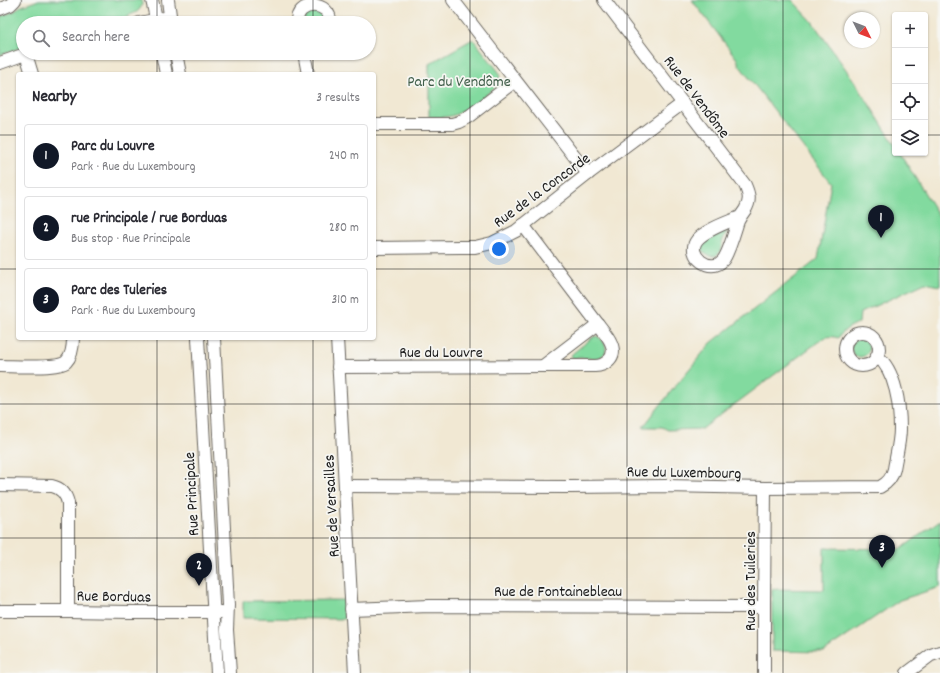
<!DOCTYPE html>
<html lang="en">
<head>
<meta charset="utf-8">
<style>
  body { margin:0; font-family:Dekko,sans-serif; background:#f2f2f3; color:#2b2b33 }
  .controls { position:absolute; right:12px; top:12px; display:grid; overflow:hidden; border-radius:4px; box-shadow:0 1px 3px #0004 }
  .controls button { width:36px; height:36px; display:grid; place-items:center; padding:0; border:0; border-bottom:1px solid #e1e1e2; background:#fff; color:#2b2b33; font:20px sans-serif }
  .compass { position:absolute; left:844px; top:12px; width:36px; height:36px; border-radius:50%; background:#fff; box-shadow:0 1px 3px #0004; rotate:132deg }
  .you { position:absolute; left:499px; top:249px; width:14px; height:14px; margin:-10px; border:3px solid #fff; border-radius:50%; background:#1a73e8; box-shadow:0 0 0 6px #1a73e833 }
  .badge { display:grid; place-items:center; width:26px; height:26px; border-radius:50%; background:#111827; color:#fff; font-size:13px; font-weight:700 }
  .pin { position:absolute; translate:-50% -33px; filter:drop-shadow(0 1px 2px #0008) }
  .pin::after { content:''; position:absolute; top:21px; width:14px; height:12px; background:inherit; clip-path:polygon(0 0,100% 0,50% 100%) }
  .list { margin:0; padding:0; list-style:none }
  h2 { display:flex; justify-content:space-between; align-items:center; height:52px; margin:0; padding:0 16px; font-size:17px }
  h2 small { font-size:13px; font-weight:400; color:#7c7c81 }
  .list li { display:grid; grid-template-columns:26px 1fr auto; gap:12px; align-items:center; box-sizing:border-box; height:64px; margin:0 8px 8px; padding:0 8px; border:1px solid #e1e1e2; border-radius:4px }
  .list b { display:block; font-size:15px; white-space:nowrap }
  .list p { margin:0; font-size:13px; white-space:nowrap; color:#7c7c81 }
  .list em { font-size:13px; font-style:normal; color:#7c7c81 }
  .icon { flex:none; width:22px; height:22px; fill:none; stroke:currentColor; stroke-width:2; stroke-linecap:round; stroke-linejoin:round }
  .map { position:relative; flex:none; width:940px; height:673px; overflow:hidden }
  .search { position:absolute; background:#fff; box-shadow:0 1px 3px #0004; left:16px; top:16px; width:360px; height:44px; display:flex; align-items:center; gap:10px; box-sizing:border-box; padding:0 14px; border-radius:22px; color:#7c7c81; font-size:15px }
  .panel { position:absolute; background:#fff; box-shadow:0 1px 3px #0004; left:16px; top:72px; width:360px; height:268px; border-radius:4px }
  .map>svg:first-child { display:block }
  .green { fill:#82da9f; stroke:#4f7b5e }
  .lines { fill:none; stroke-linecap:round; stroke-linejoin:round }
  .minor-casing { stroke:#67635c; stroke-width:14 }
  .minor { stroke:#fff; stroke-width:12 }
  .grid { fill:none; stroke:#1c1c1c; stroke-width:1; stroke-opacity:0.55 }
  .labels { text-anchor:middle; stroke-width:3.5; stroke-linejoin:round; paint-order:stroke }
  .park-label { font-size:16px; fill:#405e4a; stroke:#f6f6f2 }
  .street-label { font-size:16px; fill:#1c1c1c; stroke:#f6f6f2 }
</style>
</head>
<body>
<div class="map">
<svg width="940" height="673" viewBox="0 0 940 673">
  <rect width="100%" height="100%" fill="#f6f6f2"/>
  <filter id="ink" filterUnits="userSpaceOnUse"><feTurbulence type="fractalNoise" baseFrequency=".025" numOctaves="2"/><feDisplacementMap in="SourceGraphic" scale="8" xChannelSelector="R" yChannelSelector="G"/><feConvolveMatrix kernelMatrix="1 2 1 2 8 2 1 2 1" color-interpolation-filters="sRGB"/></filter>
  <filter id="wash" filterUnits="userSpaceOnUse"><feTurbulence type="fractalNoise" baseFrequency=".012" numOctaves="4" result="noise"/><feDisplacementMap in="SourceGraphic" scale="16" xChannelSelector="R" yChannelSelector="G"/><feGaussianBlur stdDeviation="0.9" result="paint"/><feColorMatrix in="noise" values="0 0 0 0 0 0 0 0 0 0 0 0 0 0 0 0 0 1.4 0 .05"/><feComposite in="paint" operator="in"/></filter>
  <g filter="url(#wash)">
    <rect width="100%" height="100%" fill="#f1e8d3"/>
    <g class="green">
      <path d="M 39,0 L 142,0 C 143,9 137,13 129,15 L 129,17 L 92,23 L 23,23 L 23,47 L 0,55 L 0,17 L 15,11 L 19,7 Z"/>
      <path d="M 692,0 L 792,0 L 811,20 L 857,85 L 895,145 L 895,153 L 900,153 L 940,218 L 940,286 L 925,283 L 860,313 L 859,323 C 850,326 844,330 838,338 C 832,336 828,336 822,339 L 702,429 L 668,430 L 662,427 L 643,427 L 681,379 L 711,343 L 818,259 L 831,183 L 739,65 L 737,59 Z"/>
      <path d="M 317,11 C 321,15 324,17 322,23 L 305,23 C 303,13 309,12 317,11 Z"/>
      <path d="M 473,39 L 499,72 C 500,76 500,80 498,84 C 493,91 462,113 454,115 C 446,118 437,117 429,117 L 429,64 Z"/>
      <path d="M 726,229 L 727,231 C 726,234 724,237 723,240 C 721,245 722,250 718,254 C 711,260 699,253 702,244 C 704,239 713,238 718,235 C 721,233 723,231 726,229 Z"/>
      <path d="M 597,336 C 606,341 611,354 598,358 L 572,358 L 570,356 L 573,353 L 593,337 Z"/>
      <circle cx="860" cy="348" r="9"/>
      <polygon points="940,520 940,587 900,600 824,652 772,651 772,589 824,590 824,548 901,549"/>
      <polygon points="344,600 345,619 243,618 243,601"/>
    </g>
  </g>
  <g filter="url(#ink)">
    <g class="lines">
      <defs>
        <g id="minor">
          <polyline points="152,0 157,23"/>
          <polyline points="168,0 171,23"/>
          <polyline points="453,0 588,174"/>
          <path d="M 604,0 L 745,185 C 749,194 751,201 745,210 C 742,214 740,217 738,221 C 735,230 729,253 723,260 C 711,275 685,255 697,240 C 705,230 728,222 740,217"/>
          <polyline points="0,9 10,5 15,0"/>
          <polyline points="139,23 170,17"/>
          <path d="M 297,23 C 295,0 332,0 330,23"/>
          <polyline points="162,53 166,74"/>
          <polyline points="176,53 180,74"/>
          <polyline points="304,53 308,74"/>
          <polyline points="26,54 32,74"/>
          <polyline points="0,63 28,53"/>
          <polyline points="374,124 452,124 459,122 468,117 515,81"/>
          <polyline points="374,248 461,247 475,247 492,243 516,231 588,174 683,103"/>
          <circle cx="862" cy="349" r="17"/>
          <polyline points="198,338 217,673"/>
          <polyline points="214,338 228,605 227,630 230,673"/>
          <polyline points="337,338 355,673"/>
          <path d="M 0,366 C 13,366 57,369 66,362 C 72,356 73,346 73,338"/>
          <path d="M 543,366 L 595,366 C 601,366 605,364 609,360 C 620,349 605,333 598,324"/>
          <polyline points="338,367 543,366 598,324 523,225"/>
          <path d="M 0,485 L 52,486 C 61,488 66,494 68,503 L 68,611"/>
          <path d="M 345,486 L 570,487 L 666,486 L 765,488 L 880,487 C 888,483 892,478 894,469 C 896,456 900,442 900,429 C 900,406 896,371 877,356"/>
          <polyline points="351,609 429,606 764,607"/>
          <polyline points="0,611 68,611 130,612 221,612"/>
          <polyline points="764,673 764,607 765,488"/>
          <polyline points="907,673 931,655 940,652"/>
        </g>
      </defs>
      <use href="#minor" class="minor-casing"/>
      <use href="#minor" class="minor"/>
    </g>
  </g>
  <path class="grid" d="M 157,0 L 157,23M 313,0 L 313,23M 470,0 L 470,673M 627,0 L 627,673M 783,0 L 783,673M 157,53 L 157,74M 313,53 L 313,74M 0,135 L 18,135M 374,135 L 895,135M 925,135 L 940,135M 0,269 L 18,269M 374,269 L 940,269M 157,338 L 157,673M 313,338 L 313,673M 0,404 L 940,404M 0,538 L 940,538"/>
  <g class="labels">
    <g class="park-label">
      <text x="459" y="86">Parc du Vendôme</text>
    </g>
    <g class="street-label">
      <text transform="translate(698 96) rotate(53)" y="6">Rue de Vendôme</text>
      <text transform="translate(541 189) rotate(-36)" y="6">Rue de la Concorde</text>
      <text x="441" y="357">Rue du Louvre</text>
      <text transform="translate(684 471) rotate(1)" y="6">Rue du Luxembourg</text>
      <text transform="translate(190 494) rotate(-93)" y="6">Rue Principale</text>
      <text transform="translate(330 506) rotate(-93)" y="6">Rue de Versailles</text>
      <text transform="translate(749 581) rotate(-90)" y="6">Rue des Tuileries</text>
      <text x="558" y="596">Rue de Fontainebleau</text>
      <text transform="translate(114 595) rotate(1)" y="6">Rue Borduas</text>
    </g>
  </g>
</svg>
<div class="controls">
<button>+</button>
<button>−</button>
<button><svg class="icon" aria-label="locate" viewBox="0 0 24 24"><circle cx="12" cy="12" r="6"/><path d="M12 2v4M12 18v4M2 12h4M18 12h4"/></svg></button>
<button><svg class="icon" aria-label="layers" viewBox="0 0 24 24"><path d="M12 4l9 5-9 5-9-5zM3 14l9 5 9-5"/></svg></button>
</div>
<svg class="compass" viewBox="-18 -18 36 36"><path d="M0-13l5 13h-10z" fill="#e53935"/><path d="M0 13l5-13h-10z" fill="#7c7c81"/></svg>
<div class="you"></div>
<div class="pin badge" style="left:881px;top:238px">1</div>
<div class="pin badge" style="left:199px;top:586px">2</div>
<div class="pin badge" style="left:882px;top:568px">3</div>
<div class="search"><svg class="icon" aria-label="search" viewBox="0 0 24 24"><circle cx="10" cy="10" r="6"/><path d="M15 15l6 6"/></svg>Search here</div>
<section class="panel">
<h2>Nearby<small>3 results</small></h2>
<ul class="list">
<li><span class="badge">1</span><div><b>Parc du Louvre</b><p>Park · Rue du Luxembourg</p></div><em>240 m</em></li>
<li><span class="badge">2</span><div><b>rue Principale / rue Borduas</b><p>Bus stop · Rue Principale</p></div><em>280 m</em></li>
<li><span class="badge">3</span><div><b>Parc des Tuleries</b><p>Park · Rue du Luxembourg</p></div><em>310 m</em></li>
</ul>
</section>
</div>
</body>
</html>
